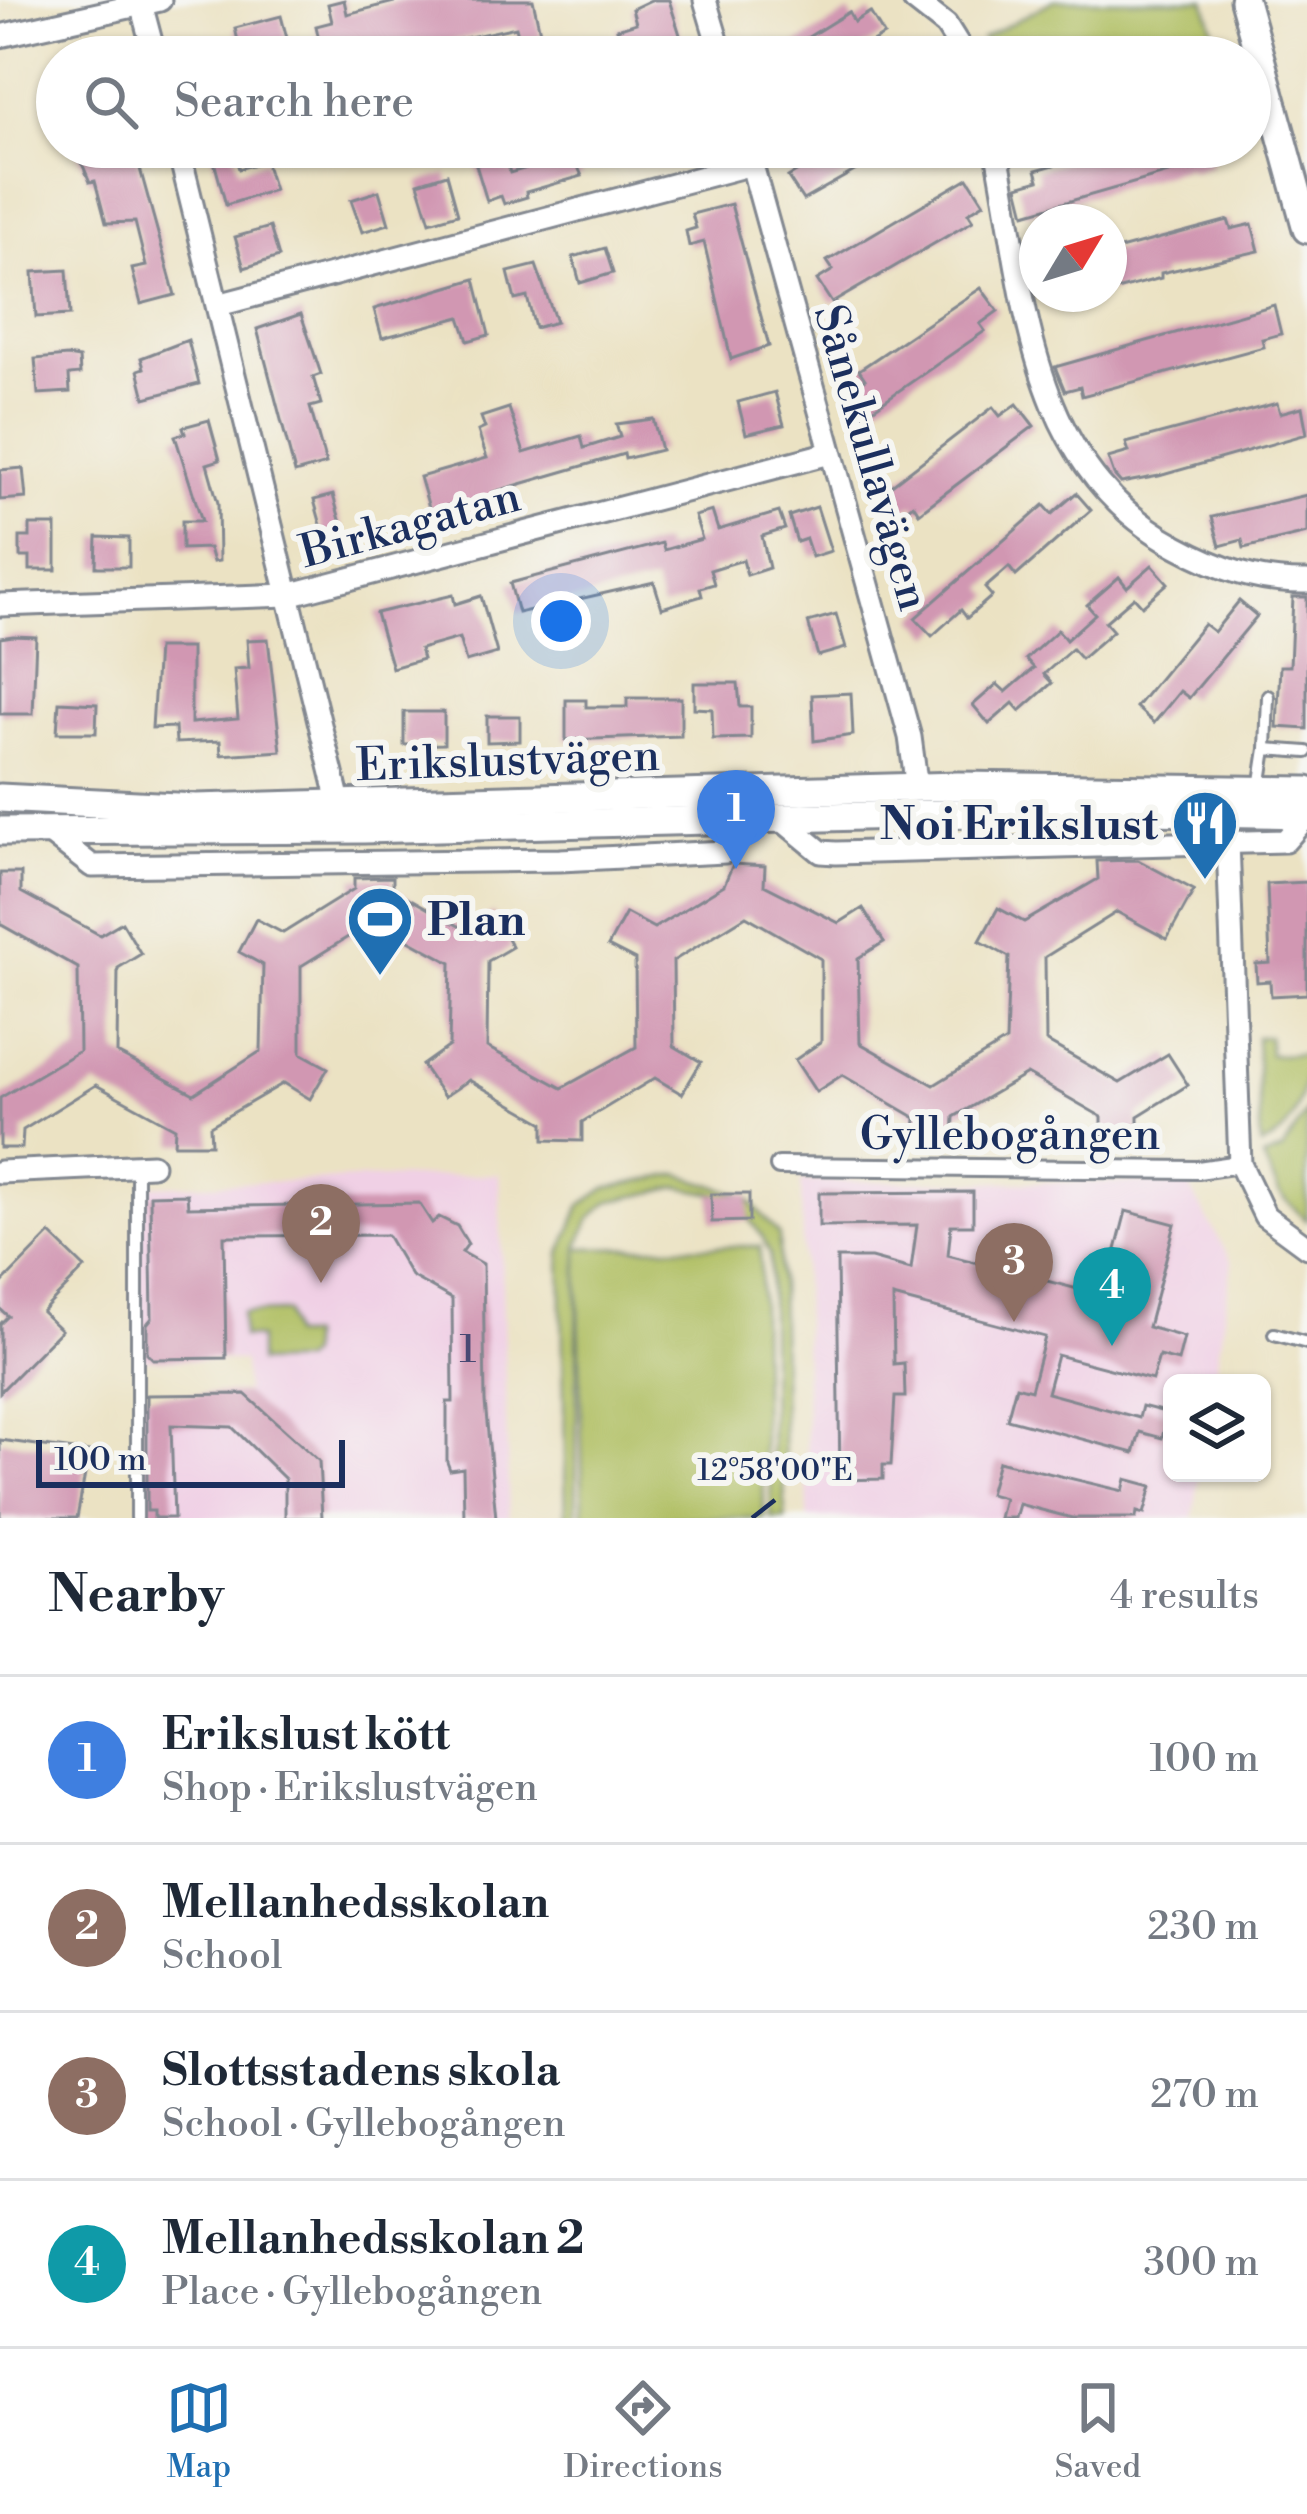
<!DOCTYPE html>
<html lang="en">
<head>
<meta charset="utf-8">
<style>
  body { margin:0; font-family:"Libre Bodoni",serif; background:#f2f2f3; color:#1f2937 }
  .controls { position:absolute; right:36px; bottom:36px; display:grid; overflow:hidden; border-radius:18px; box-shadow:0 3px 9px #0004 }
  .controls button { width:108px; height:108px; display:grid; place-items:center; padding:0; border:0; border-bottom:3px solid #e0e1e3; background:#fff; color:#1f2937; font:60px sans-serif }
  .compass { position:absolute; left:1019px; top:204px; width:108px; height:108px; border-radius:50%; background:#fff; box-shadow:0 3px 9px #0004; rotate:52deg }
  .scale { position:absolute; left:36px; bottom:30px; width:309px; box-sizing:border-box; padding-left:12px; border:6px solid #1b2f5e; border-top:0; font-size:33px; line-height:42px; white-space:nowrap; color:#1b2f5e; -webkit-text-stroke:9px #f6f6f2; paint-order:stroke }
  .you { position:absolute; left:561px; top:621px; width:42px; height:42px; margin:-30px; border:9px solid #fff; border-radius:50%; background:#1a73e8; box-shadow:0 0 0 18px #1a73e833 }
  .badge { display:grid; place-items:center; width:78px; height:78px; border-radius:50%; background:#1f6fb2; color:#fff; font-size:39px; font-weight:700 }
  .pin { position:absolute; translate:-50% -99px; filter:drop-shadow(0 3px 6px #0008) }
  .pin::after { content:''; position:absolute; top:63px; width:42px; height:36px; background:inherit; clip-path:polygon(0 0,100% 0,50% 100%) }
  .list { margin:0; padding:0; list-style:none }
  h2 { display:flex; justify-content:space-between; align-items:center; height:156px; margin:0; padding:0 48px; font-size:51px }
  h2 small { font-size:39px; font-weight:400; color:#747a83 }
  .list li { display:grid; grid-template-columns:78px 1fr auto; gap:36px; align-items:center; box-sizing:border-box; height:168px; padding:0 48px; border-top:3px solid #e0e1e3 }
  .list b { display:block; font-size:45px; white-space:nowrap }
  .list p { margin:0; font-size:39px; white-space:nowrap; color:#747a83 }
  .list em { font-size:39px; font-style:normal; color:#747a83 }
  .icon { flex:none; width:66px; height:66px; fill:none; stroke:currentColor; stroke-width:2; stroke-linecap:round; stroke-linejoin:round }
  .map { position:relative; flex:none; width:1307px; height:1518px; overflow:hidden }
  .search { position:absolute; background:#fff; box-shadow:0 3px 9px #0004; left:36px; right:36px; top:36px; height:132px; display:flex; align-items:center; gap:30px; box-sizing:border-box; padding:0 42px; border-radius:66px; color:#747a83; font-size:45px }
  .sheet { height:828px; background:#fff }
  nav { display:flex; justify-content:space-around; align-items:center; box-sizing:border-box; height:168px; border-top:3px solid #e0e1e3; background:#fff; font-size:33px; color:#747a83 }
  nav a { display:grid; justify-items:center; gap:6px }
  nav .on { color:#1f6fb2 }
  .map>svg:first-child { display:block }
  .built { fill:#f0d0e5 }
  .green { fill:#afbe61; stroke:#657660; stroke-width:3 }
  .building { fill:#d197b2 }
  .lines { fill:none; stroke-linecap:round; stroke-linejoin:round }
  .service-casing { stroke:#838890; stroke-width:16 }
  .pedestrian-casing { stroke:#838890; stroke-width:22 }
  .minor-casing { stroke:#838890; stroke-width:27 }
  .tertiary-casing { stroke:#838890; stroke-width:33 }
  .service { stroke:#fff; stroke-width:10 }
  .pedestrian { stroke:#fff; stroke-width:16 }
  .minor { stroke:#fff; stroke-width:21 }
  .tertiary { stroke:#fff; stroke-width:27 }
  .ticks { fill:none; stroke:#1b2f5e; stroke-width:4.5 }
  .labels { text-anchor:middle; stroke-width:12; stroke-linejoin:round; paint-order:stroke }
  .number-label { font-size:39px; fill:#484973 }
  .street-label { font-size:45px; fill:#1b2f5e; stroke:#f6f6f2 }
  .poi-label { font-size:45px; font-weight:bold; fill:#1b2f5e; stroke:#f6f6f2; text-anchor:end }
  .ticks-label { font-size:30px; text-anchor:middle; fill:#1b2f5e; stroke:#f6f6f2; stroke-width:12; stroke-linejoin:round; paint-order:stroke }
</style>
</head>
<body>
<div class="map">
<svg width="1307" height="1518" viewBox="0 0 1307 1518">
  <rect width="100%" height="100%" fill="#f6f6f2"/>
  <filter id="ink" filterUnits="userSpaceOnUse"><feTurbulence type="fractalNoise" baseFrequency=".00833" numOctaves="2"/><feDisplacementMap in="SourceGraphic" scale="24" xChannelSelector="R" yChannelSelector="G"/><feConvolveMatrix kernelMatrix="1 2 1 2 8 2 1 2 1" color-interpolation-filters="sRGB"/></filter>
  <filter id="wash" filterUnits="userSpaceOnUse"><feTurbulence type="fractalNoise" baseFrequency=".004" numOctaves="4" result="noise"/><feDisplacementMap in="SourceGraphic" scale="48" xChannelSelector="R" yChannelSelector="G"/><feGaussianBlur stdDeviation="2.7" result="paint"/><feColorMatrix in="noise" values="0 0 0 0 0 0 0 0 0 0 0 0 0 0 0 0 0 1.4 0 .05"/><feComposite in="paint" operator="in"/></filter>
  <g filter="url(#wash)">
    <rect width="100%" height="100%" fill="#ebe2c3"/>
    <g class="built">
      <polygon points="499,1174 509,1518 154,1518 154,1511 141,1511 142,1395 245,1393 243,1361 139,1360 139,1207 146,1186"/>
      <polygon points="801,1181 1187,1183 1232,1262 1214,1383 1172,1383 1172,1473 1200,1473 1193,1518 808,1518"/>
    </g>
    <g class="green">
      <polygon points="1054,0 1205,0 1222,57 992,57 982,39"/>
      <path d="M 1256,1037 L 1268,1037 L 1270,1055 L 1307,1054 C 1307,1085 1295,1136 1261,1146 Z"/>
      <polygon points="1307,1111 1307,1221 1279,1193 1263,1158 1282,1151"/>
      <polygon points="679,1174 746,1196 779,1234 785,1518 771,1518 770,1254 762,1236 747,1216 716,1194 679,1187 608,1202 590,1219 578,1248 760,1246 764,1518 583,1518 578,1250 576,1518 566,1518 561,1253 581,1205 606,1188"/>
      <polygon points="286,1312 291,1336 308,1336 308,1355 301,1362 258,1363 258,1338 242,1337 242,1313"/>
    </g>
    <g id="blocks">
      <g class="building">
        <polygon points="344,0 347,14 402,0 533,0 541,37 520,42 516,27 424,47 409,57 323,57 316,26 332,22 328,4"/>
        <polygon points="651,0 669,0 687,57 625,57 617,29 636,23 632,9"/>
        <polygon points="849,12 854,22 870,12 884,35 847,57 776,57"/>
        <polygon points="281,16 292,57 199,57 199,51 238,41 235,28"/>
        <polygon points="103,147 134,147 175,295 141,304 132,269 146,266 135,222 106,223 95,181 90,182 78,154"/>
        <polygon points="210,147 232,147 239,169 265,161 274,190 226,205"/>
        <polygon points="539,147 569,147 582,176 526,192 527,197 504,204 501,196 487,201 476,165 505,156 510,173 544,163"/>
        <polygon points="816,147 897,147 803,200 788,177 803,168 797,159"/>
        <polygon points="1118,147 1206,147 1211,165 1191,171 1189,167 1025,214 1018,186 1039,180 1036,170"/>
        <polygon points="447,174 458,214 430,222 418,183"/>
        <polygon points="968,178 984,203 968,213 973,221 832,303 817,280 833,270 827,261"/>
        <polygon points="379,191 389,224 362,232 351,200"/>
        <polygon points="731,204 769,346 731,359 704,242 689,246 686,231 696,228 692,214"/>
        <polygon points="1228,220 1231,229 1252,224 1259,251 1161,273 1161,278 1109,292 1109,252"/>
        <polygon points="270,227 279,257 244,268 235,237"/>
        <polygon points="605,248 613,273 580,283 573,257"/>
        <polygon points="536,265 556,322 535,328 527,297 515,300 508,272"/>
        <polygon points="67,270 70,315 36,317 33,272"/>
        <polygon points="475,279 489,335 468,341 460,317 382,338 374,309"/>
        <polygon points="981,288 998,311 980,324 985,331 864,415 848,391 865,379 859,370"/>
        <polygon points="1274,305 1281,334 1262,339 1264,347 1082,396 1080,387 1065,391 1055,367"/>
        <polygon points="301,314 321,374 313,377 321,404 310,407 326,464 295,473 257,329"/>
        <polygon points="188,340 199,384 145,398 138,370 144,368 141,358"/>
        <polygon points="67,356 79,358 80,374 69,375 70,392 38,394 35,359"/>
        <polygon points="775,392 784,425 746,434 738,402"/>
        <polygon points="1277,403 1280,413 1302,407 1307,434 1159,476 1121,483 1114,475 1108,458 1129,452 1126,443"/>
        <polygon points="1017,404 1034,426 919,513 913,504 898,516 880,494 993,407 1000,416"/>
        <polygon points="509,408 524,453 581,436 584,448 620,437 616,424 653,419 661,450 625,459 624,454 493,492 499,511 468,520 463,501 430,511 420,477 487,458 478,431 485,428 481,417"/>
        <polygon points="209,420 220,460 207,464 218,503 219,561 213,562 209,548 182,549 182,521 202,521 175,436 185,433 183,427"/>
        <polygon points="23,468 26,498 0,500 0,470"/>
        <polygon points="1076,493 1091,510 1016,576 1009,567 985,588 992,596 967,618 961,610 932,636 915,618 1044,505 1052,514"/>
        <polygon points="333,495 344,534 326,543 314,500"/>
        <polygon points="1307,495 1307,533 1244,548 1242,540 1220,546 1212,517"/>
        <polygon points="817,507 831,551 812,557 806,539 797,542 789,516"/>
        <polygon points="712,511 718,530 779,512 785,529 762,536 769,568 747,575 743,560 710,570 714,584 700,588 702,596 662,608 654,582 518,613 510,583 662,543 664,550 702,539 695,516"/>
        <polygon points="30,525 56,525 56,570 30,570 30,557 20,557 20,537 30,537"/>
        <polygon points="97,537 129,538 129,567 96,567"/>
        <polygon points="1152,565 1168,583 1142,606 1134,597 1105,622 1113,631 1081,659 1072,649 1044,674 1052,683 1020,711 1013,703 989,724 973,705 997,684 1006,692 1034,668 1026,659 1058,630 1066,640 1095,614 1087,605 1119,577 1127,587"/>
        <polygon points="453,595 455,604 481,596 497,653 466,662 459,638 420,649 423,659 392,668 376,613"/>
        <polygon points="1293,597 1307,597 1307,729 1277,727 1280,666 1290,666"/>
        <polygon points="1239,601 1257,616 1189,698 1180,691 1154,723 1136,707 1204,624 1214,632"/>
        <polygon points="836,614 846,648 818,656 808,622"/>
        <polygon points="13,636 36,637 33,714 0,714 0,638"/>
        <polygon points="268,639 281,751 221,755 220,741 176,743 175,727 152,728 157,648 191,648 191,723 238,719 234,669 249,668 247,640"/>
        <polygon points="694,683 738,683 740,707 751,707 751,738 713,739 712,709 694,708"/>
        <polygon points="851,693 853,735 814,741 812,695"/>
        <polygon points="627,698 681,698 681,736 566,740 566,700 586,700 586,707 627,707"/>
        <polygon points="59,702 97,704 96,733 57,733"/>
        <polygon points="404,712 444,712 444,744 404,745"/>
        <polygon points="487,716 520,716 520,741 487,742"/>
        <polygon points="1138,860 1194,890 1167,939 1117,912 1045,957 1046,1041 1120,1083 1168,1054 1188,1085 1138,1116 1138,1134 1102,1134 1102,1117 1027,1074 954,1117 953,1137 915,1136 916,1118 842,1075 816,1092 795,1060 821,1042 821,959 746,916 673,961 674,1046 701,1062 682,1094 655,1078 582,1122 582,1141 544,1140 544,1123 469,1080 444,1097 422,1065 449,1046 451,963 374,921 301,966 301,1053 328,1068 310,1099 284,1083 210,1126 211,1144 174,1144 175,1128 96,1085 23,1130 22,1148 0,1148 0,1098 79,1051 78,968 0,924 0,873 21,873 21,892 100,935 122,922 141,954 118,968 117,1053 194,1094 261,1051 263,965 239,952 256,919 283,933 354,889 354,878 393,877 393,889 466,930 493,913 512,947 488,961 487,1047 562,1088 636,1047 635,960 608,946 626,913 654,928 724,885 733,864 765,866 764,885 839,923 863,908 884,942 858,958 860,1043 934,1085 1006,1041 1009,957 980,941 998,908 1024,922 1098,879 1097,861"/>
        <polygon points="1307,882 1307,994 1271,996 1270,981 1257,982 1256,964 1270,963 1267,884"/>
        <polygon points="973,1192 973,1225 951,1225 948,1255 1104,1296 1126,1211 1175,1224 1148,1327 1184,1337 1178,1361 1159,1356 1152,1380 1057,1355 1047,1393 1139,1418 1142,1406 1169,1413 1162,1438 1140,1432 1134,1453 1007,1419 1016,1386 1031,1390 1045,1337 893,1297 894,1364 904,1363 905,1397 895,1397 891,1465 883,1465 883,1479 840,1480 837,1258 871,1258 911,1269 917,1225 819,1226 819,1193"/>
        <polygon points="187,1194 188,1207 419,1203 432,1223 439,1217 457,1226 468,1244 462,1252 483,1264 485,1402 496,1518 464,1518 463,1468 450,1470 447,1462 447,1402 453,1402 452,1299 411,1276 387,1235 224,1236 226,1358 153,1359 147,1353 147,1324 152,1318 150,1195"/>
        <polygon points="711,1194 749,1194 749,1221 712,1222"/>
        <polygon points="50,1234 85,1268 42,1312 61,1330 0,1392 0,1324 8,1316 0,1309 0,1285"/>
        <polygon points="245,1394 319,1461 322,1518 285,1518 285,1479 232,1427 171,1425 174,1518 154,1518 154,1511 147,1511 147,1395"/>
        <polygon points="0,1440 89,1452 77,1518 0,1518"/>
        <polygon points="998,1461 1123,1491 1126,1479 1152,1486 1144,1514 1137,1512 1136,1518 1072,1518 1019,1504 1015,1518 999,1518 1004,1498 989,1494"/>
      </g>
    </g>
  </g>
  <g filter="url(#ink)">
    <use href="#blocks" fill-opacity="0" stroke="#838890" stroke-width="3"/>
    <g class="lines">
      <defs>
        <g id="service">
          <polyline points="1266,749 1268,696"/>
          <polyline points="1260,788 1266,749 1307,752"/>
          <polyline points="1274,1334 1307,1343"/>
          <polyline points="137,1518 137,1166"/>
        </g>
        <polyline id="pedestrian" points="779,1166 1198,1170 1240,1164"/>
        <g id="minor">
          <polyline points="140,0 155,57"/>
          <polyline points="705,0 722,57"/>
          <polyline points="914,0 946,25 966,57"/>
          <polyline points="0,36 160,0"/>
          <polyline points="178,147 340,806"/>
          <polyline points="747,147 910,737 917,789"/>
          <path d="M 996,147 C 1025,294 1027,466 1177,546 C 1219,569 1259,583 1307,582"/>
          <polyline points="218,305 752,164"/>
          <polyline points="0,605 288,595 830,453"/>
          <polyline points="781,819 821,852 836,853 1285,841 1307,816"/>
          <polyline points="51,834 92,866 560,860 725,852 751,819"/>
          <polyline points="1228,842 1240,1164 1265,1216 1307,1247"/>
          <polyline points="0,1172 152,1165"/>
        </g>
        <g id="tertiary">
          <polyline points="1244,0 1307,229"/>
          <polyline points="0,798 196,808 958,786 1307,791"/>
          <polyline points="0,831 364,829 1093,810 1307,814"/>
        </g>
      </defs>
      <use href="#service" class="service-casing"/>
      <use href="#pedestrian" class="pedestrian-casing"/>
      <use href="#minor" class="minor-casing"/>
      <use href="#tertiary" class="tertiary-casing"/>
      <use href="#service" class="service"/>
      <use href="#pedestrian" class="pedestrian"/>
      <use href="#minor" class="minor"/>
      <use href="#tertiary" class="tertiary"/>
    </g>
  </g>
  <path class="ticks" d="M 752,1518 L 775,1500"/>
  <defs>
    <symbol id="restaurant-pin" viewBox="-11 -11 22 30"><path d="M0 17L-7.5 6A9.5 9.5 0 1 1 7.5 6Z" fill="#1f6fb2" stroke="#f6f6f2"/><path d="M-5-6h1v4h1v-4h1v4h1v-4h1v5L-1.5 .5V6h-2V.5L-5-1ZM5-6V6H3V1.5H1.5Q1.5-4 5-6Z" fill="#fff"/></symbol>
    <symbol id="stadium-pin" viewBox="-11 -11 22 30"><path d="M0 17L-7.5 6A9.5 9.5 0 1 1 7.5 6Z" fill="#1f6fb2" stroke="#f6f6f2"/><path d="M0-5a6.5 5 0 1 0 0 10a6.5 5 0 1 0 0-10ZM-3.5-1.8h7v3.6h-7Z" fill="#fff"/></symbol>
  </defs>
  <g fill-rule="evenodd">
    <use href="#restaurant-pin" x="1167" y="785" width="76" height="104"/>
    <use href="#stadium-pin" x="342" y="881" width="76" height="104"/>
  </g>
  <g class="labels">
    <g class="number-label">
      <text x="468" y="1362">1</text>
    </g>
    <g class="street-label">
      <text transform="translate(873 457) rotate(74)" y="16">Sånekullavägen</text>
      <text transform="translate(410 523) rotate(-15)" y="16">Birkagatan</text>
      <text transform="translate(508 759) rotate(-2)" y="16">Erikslustvägen</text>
      <text x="1010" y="1149">Gyllebogången</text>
    </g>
    <g class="poi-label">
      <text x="1158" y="839">Noi Erikslust</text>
      <text x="427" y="935" text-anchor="start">Plan</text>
    </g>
  </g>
  <g class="ticks-label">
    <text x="775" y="1480">12°58'00"E</text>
  </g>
</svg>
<div class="controls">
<button><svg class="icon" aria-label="layers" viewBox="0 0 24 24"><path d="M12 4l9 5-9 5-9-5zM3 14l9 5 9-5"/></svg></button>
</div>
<svg class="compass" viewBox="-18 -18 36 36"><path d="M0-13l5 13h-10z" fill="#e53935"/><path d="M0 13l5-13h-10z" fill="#747a83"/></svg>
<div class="scale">100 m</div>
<div class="you"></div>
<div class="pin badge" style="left:736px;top:869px;background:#3f7fe0">1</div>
<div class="pin badge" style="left:321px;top:1283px;background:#8d6e63">2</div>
<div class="pin badge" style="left:1014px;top:1322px;background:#8d6e63">3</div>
<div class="pin badge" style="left:1112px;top:1346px;background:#0f9aa8">4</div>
<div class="search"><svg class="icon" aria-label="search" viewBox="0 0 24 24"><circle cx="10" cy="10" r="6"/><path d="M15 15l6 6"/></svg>Search here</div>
</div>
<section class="sheet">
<h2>Nearby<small>4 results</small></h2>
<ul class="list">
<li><span class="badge" style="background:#3f7fe0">1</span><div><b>Erikslust kött</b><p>Shop · Erikslustvägen</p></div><em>100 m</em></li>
<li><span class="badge" style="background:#8d6e63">2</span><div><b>Mellanhedsskolan</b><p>School</p></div><em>230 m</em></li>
<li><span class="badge" style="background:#8d6e63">3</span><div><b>Slottsstadens skola</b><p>School · Gyllebogången</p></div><em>270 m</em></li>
<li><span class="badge" style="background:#0f9aa8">4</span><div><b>Mellanhedsskolan 2</b><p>Place · Gyllebogången</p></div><em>300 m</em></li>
</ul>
</section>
<nav>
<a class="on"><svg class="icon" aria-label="map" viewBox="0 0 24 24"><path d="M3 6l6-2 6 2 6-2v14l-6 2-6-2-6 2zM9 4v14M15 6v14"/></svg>Map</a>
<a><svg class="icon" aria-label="directions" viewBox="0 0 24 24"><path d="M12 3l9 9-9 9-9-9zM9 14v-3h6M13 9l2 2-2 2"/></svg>Directions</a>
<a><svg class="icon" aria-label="saved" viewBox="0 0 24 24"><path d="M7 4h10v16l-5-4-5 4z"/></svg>Saved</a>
</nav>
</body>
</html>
